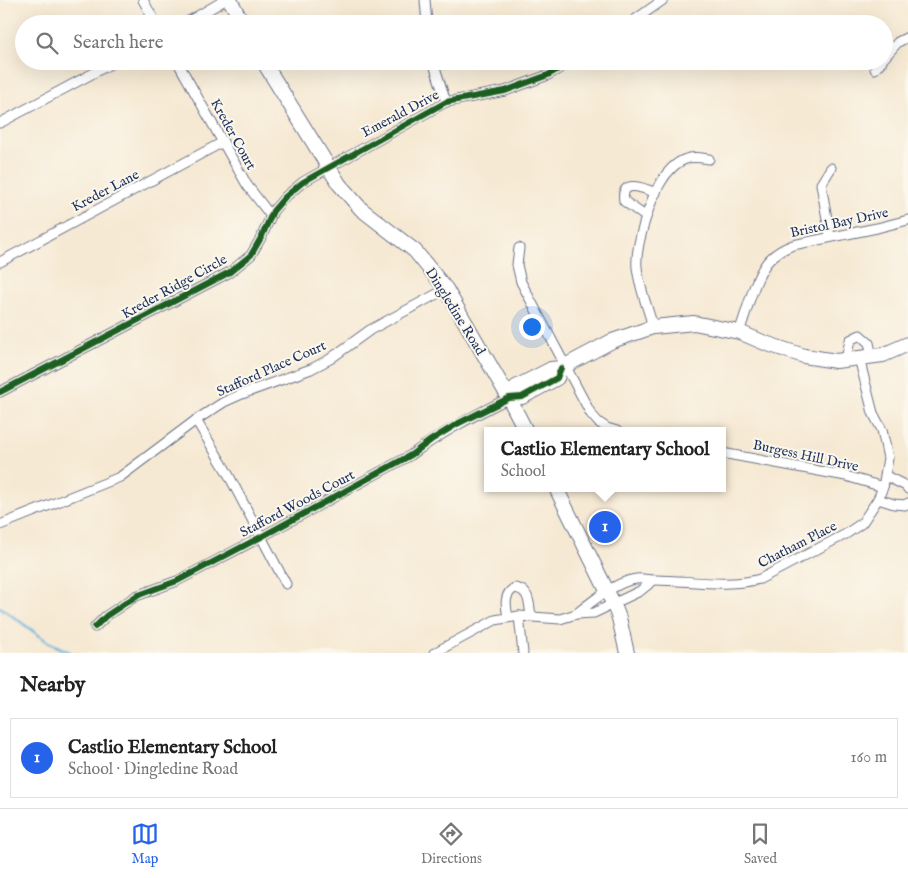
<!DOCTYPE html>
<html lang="en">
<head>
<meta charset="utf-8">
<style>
  body { margin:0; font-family:"IM FELL English",serif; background:#f2f2f2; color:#222 }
  .you { position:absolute; left:531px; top:326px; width:18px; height:18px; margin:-12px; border:4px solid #fff; border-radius:50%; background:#1a73e8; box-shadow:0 0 0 8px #1a73e833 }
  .badge { display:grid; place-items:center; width:32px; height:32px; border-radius:50%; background:#2563eb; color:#fff; font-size:16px; font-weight:700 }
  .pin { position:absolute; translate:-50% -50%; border:2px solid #fff; box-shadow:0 1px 5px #0006 }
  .popup { position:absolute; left:484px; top:427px; width:242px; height:65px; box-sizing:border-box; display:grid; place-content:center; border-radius:0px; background:#fff; filter:drop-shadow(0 1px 4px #0005); font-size:16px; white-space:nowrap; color:#767676 }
  .popup b { font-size:19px; color:#222 }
  .popup::after { content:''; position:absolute; left:50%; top:100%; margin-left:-10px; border:10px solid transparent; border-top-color:#fff }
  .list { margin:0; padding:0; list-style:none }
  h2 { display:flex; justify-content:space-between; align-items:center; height:65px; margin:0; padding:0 20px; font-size:21px }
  h2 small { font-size:16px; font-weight:400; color:#767676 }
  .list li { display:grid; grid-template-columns:32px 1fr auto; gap:15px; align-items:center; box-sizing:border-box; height:80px; margin:0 10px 10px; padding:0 10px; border:1px solid #e0e0e0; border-radius:0px }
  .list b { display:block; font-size:19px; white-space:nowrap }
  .list p { margin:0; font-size:16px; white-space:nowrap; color:#767676 }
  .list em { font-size:16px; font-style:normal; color:#767676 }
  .icon { flex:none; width:28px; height:28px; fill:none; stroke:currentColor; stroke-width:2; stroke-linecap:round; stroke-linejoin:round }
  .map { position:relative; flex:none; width:908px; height:653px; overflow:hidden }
  .search { position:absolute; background:#fff; box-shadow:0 5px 20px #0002; left:15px; right:15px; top:15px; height:55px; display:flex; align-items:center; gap:12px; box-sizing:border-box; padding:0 18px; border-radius:28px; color:#767676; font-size:19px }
  .sheet { height:155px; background:#fff }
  nav { display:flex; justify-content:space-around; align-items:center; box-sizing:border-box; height:70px; border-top:1px solid #e0e0e0; background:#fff; font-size:14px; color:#767676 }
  nav a { display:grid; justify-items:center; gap:2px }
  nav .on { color:#2563eb }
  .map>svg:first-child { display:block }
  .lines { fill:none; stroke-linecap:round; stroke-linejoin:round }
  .stream { stroke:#67b4e0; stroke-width:2.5 }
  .street-casing { stroke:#687087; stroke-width:11 }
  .secondary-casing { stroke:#687087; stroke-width:16 }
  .street { stroke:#fff; stroke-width:9 }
  .secondary { stroke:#fff; stroke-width:14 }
  .cycleway-casing { stroke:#fbf7ec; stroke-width:9 }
  .cycleway { stroke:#1b5e20; stroke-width:6 }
  .labels { text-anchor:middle; stroke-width:4; stroke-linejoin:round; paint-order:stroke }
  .street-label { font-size:14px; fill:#1b2f5e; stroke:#fbf7ec }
</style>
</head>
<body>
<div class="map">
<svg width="908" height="653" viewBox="0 0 908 653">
  <rect width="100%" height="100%" fill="#fbf7ec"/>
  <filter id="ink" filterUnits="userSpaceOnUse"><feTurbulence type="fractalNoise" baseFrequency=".02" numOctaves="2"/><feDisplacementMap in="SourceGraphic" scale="10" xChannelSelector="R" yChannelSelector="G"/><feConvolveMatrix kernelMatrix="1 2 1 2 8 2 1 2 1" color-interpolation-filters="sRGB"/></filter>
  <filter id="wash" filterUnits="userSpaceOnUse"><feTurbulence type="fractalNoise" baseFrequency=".0096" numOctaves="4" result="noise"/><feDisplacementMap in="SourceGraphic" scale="20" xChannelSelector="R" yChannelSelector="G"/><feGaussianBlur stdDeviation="1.12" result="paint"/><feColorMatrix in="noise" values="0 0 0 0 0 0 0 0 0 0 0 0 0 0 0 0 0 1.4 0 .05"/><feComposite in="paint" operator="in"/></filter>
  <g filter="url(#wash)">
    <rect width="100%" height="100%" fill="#f6e9d3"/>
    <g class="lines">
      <polyline class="stream" points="0,607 48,642 71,653"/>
    </g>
  </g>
  <g filter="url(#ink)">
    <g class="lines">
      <defs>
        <g id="street">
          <polyline points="143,0 156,24"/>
          <polyline points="425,0 427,24"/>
          <polyline points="184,24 225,0"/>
          <polyline points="629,24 663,0"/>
          <polyline points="884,58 898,42 908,37"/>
          <polyline points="177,61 247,185 271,216"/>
          <polyline points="433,61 446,102"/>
          <polyline points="875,69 882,61"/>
          <polyline points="0,123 116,61"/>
          <path d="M 646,217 L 624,201 C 620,178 644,188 656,193"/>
          <polyline points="830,236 821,184 831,168"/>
          <polyline points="519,248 517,265 521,282 591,414 598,422 607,428 617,431"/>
          <polyline points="0,262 223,142"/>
          <path d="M 653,327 C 648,308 639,287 637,267 C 635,247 650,199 661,182 C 666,173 676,162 686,159 C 693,156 702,158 709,159"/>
          <path d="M 739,332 C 747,312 755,274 770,259 C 777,252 785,248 793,245 L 877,228 L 908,220"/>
          <polyline points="846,360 850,340 860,335 869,343 872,356"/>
          <polyline points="0,392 230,272 251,255 262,236 273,211 285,197 303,182 446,102 505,91 548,75 572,61"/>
          <polyline points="196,420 227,472 286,584"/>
          <polyline points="722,453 846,476 883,487"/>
          <polyline points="886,476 906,486 908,489"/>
          <polyline points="878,499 894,504 905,505 908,503"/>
          <polyline points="0,525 120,477 196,420 224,402 242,394 311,369 330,359 370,330 446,289"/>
          <path d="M 576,614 C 591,602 617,581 636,579 C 642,578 649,580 655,580 C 689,580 727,588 760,579 L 846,534 L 862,523 L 878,499 L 883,487 L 888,458 L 882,430 L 873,413 L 859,358"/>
          <polyline points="519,616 523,653"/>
          <path d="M 508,617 C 506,606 503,594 515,588 C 530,590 529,604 531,616"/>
          <path d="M 95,627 L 106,616 L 136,596 L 177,581 L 261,537 L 411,455 C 442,432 475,415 509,398"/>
          <polyline points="434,653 495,620 519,616 560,619 576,614 594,613 640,591 654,580"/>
        </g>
        <g id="secondary">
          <polyline points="230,0 243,24"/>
          <polyline points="263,61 339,184 361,209 415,251 446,289 509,398 526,431"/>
          <polyline points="509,398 516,387 551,369 561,368 612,341 653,327 694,323 739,332 765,343 804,356 836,361 883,355 908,344"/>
          <polyline points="509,398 522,397 557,378 561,368"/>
          <polyline points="556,488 614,605 619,618 627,653"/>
        </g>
      </defs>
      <use href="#street" class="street-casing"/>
      <use href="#secondary" class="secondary-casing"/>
      <use href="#street" class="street"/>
      <use href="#secondary" class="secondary"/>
      <defs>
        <g id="cycleway">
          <polyline points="0,392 230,272 251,255 262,236 273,211 285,197 303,182 446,102 505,91 548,75 572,61"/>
          <polyline points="95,627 106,616 136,596 177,581 261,537 411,455 431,440 457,424 509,398 522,397 557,378 561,368"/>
        </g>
      </defs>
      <use href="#cycleway" class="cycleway-casing"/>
      <use href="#cycleway" class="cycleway"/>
    </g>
  </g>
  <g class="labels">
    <g class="street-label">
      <text transform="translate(400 113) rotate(-28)" y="5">Emerald Drive</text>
      <text transform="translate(234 134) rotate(61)" y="5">Kreder Court</text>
      <text transform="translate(105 190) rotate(-28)" y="5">Kreder Lane</text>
      <text transform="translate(839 222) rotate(-12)" y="5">Bristol Bay Drive</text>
      <text transform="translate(174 286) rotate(-29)" y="5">Kreder Ridge Circle</text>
      <text transform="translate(456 311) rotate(58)" y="5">Dingledine Road</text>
      <text transform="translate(271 368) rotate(-24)" y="5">Stafford Place Court</text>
      <text transform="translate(806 455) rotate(12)" y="5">Burgess Hill Drive</text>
      <text transform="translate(297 503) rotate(-28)" y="5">Stafford Woods Court</text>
      <text transform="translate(797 544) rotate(-27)" y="5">Chatham Place</text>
    </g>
  </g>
</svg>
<div class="you"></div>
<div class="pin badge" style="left:605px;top:527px">1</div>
<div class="popup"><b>Castlio Elementary School</b>School</div>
<div class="search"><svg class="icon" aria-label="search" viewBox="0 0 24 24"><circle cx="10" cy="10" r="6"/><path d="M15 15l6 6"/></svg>Search here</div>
</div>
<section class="sheet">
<h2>Nearby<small></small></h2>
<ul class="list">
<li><span class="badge">1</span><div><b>Castlio Elementary School</b><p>School · Dingledine Road</p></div><em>160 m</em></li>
</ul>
</section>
<nav>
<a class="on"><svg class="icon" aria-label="map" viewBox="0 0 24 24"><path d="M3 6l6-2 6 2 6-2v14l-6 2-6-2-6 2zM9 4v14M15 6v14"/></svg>Map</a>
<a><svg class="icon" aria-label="directions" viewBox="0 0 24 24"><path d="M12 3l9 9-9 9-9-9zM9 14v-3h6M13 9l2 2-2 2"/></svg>Directions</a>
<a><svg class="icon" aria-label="saved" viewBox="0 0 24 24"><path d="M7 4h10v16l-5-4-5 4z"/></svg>Saved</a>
</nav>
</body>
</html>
